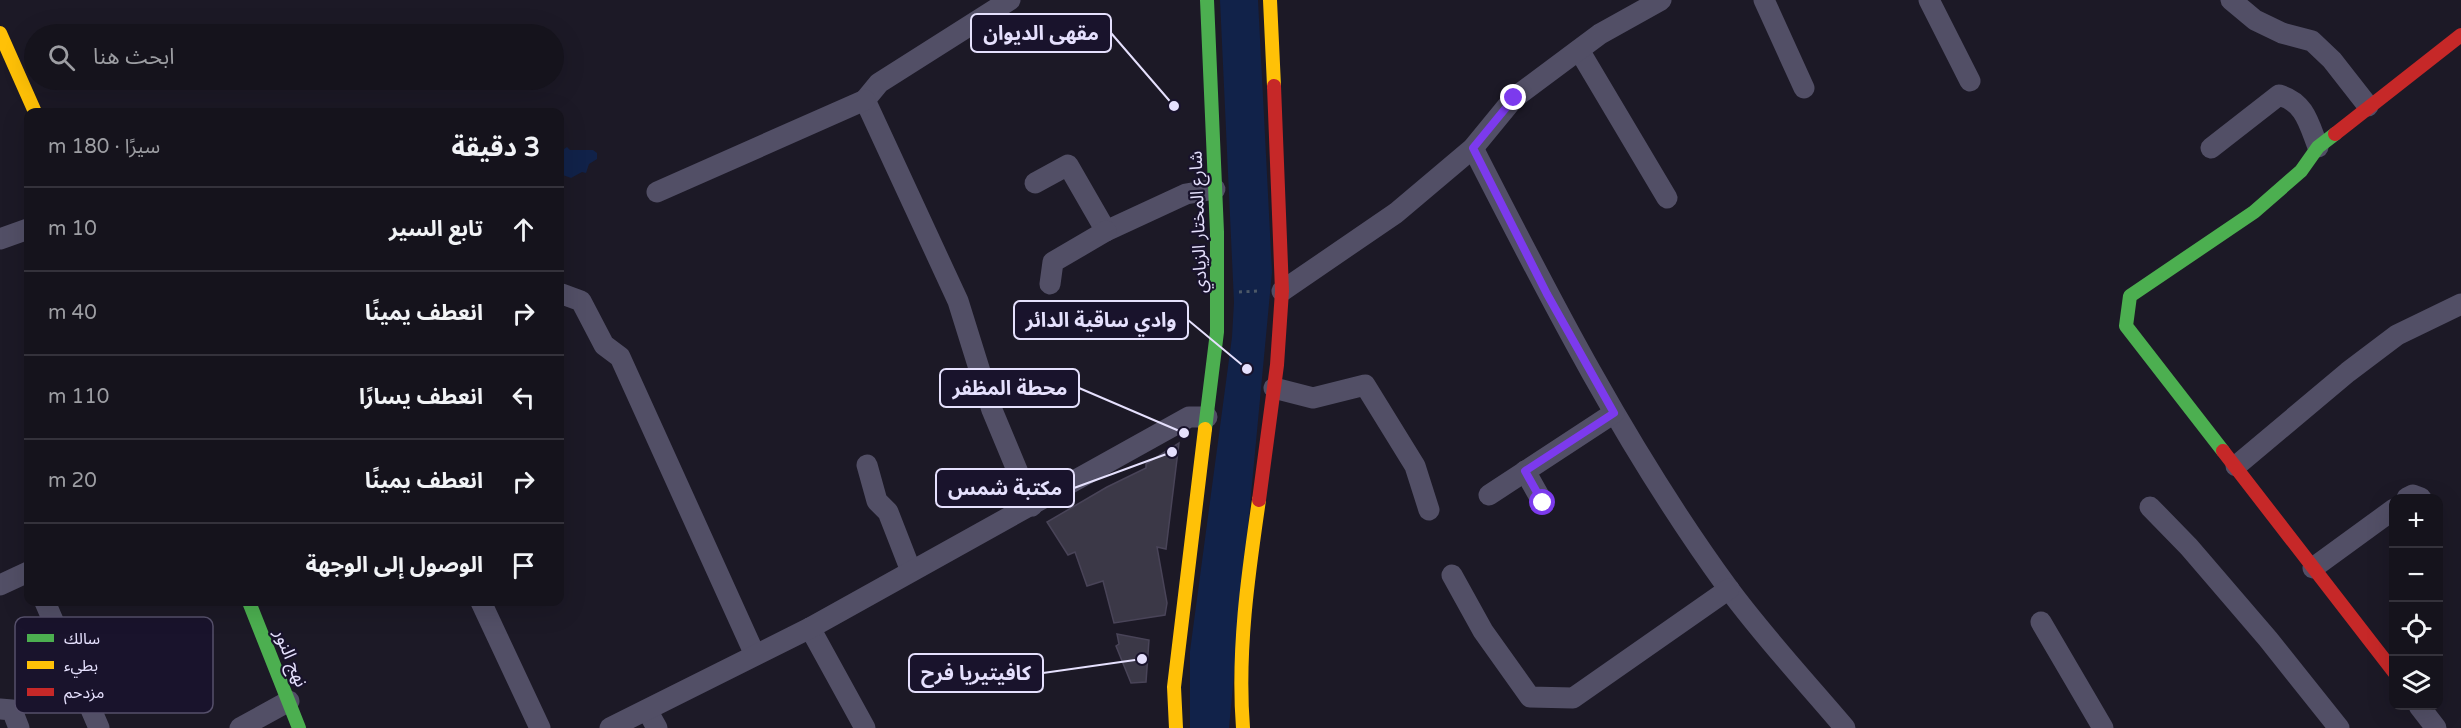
<!DOCTYPE html>
<html lang="ar">
<head>
<meta charset="utf-8">
<style>
  body { margin:0; font-family:"Varela Round","Noto Sans Arabic",sans-serif; background:#222029; color:#f1f3f6; direction:rtl }
  .controls { position:absolute; right:18px; bottom:18px; display:grid; overflow:hidden; border-radius:12px; box-shadow:0 6px 24px #0002 }
  .controls button { width:54px; height:54px; display:grid; place-items:center; padding:0; border:0; border-bottom:2px solid #34323b; background:#15131c; color:#f1f3f6; font:30px sans-serif }
  .stop { position:absolute; width:18px; height:18px; margin:-14px; border:4px solid #7c3aed; border-radius:50%; background:#fff }
  .stop.end { background:#7c3aed; border-color:#fff; box-shadow:0 2px 6px #0008 }
  .list { margin:0; padding:0; list-style:none }
  h2 { display:flex; justify-content:space-between; align-items:center; height:78px; margin:0; padding:0 24px; font-size:26px }
  h2 small { font-size:20px; font-weight:400; color:#9d9ea3 }
  .list li { display:grid; grid-template-columns:39px 1fr auto; gap:18px; align-items:center; box-sizing:border-box; height:84px; padding:0 24px; border-top:2px solid #34323b }
  .list b { display:block; font-size:22px; white-space:nowrap }
  .list em { font-size:20px; font-style:normal; color:#9d9ea3 }
  .icon { flex:none; width:33px; height:33px; fill:none; stroke:currentColor; stroke-width:2; stroke-linecap:round; stroke-linejoin:round }
  .map { position:relative; flex:none; width:2461px; height:728px; overflow:hidden; direction:ltr }
  .search { position:absolute; background:#15131c; box-shadow:0 6px 24px #0002; left:24px; top:24px; width:540px; height:66px; display:flex; align-items:center; gap:15px; box-sizing:border-box; padding:0 21px; border-radius:33px; color:#9d9ea3; font-size:22px }
  .panel { position:absolute; background:#15131c; box-shadow:0 6px 24px #0002; left:24px; top:108px; width:540px; height:498px; border-radius:12px; direction:rtl }
  .map>svg:first-child { display:block }
  .water { fill:#112249 }
  .building { fill:#3b3847; stroke:#494458; stroke-width:1.5 }
  .lines { fill:none; stroke-linecap:round; stroke-linejoin:round }
  .path { stroke:#4c5867; stroke-width:3; stroke-dasharray:3 4.5; stroke-linecap:butt }
  .street { stroke:#524f66; stroke-width:21 }
  .fast { stroke:#4caf50; stroke-width:14 }
  .slow { stroke:#ffc107; stroke-width:14 }
  .jam { stroke:#c62828; stroke-width:14 }
  .route { stroke:#7c3aed; stroke-width:8 }
  .labels { text-anchor:middle; stroke-width:4.5; stroke-linejoin:round; paint-order:stroke }
  .street-label { font-size:18px; fill:#e5e0fd; stroke:#19132c }
  .key { fill:#19132c; stroke:#56506b; stroke-width:1.5 }
  .key-label { font-size:16px; fill:#e5e0fd }
  .leader { fill:none; stroke:#e5e0fd; stroke-width:2 }
  .callout-dot { fill:#e5e0fd; stroke:#19132c; stroke-width:2 }
  .callout { fill:#19132c; stroke:#e5e0fd; stroke-width:2 }
  .callout-label { font-size:20px; text-anchor:middle; font-weight:bold; fill:#e5e0fd }
</style>
</head>
<body>
<div class="map">
<svg width="2461" height="728" viewBox="0 0 2461 728">
  <rect width="100%" height="100%" fill="#1c1926"/>
  <g class="water">
    <polygon points="1220,0 1258,0 1272,272 1229,728 1190,728 1190,651 1232,337 1234,302"/>
    <polygon points="567,147 570,150 593,150 597,153 597,159 589,164 586,173 582,172 571,178 560,174 560,152"/>
  </g>
  <g class="building">
    <polygon points="1179,443 1166,549 1157,547 1167,603 1165,615 1114,623 1103,581 1087,586 1075,552 1068,555 1047,522 1107,487 1146,468 1146,464"/>
    <polygon points="1117,634 1149,640 1146,682 1131,683 1116,646 1119,644"/>
  </g>
  <g class="lines">
    <polyline class="path" points="1239,292 1259,291"/>
    <g class="street">
      <polyline points="1010,0 879,83 865,100 958,301 992,410 1032,506"/>
      <polyline points="1764,0 1804,88"/>
      <polyline points="1929,0 1970,81"/>
      <polyline points="2231,0 2255,20 2282,33 2312,41 2332,60 2368,106"/>
      <polyline points="1579,50 1667,198"/>
      <path d="M 1473,148 C 1550,299 1628,451 1728,588 C 1764,637 1806,682 1845,728"/>
      <path d="M 2211,148 L 2279,95 C 2305,102 2309,124 2318,147"/>
      <polyline points="1035,183 1068,165 1106,231 1186,194 1215,189"/>
      <polyline points="657,192 865,100"/>
      <polyline points="0,239 28,229"/>
      <polyline points="1050,284 1053,262 1106,231"/>
      <polyline points="1282,291 1396,213 1473,148 1514,98 1600,34 1661,0"/>
      <polyline points="560,295 562,294 581,301 604,345 620,357 755,655"/>
      <polyline points="1274,388 1313,398 1365,385 1415,466 1429,510"/>
      <polyline points="867,465 877,501 888,512 911,571"/>
      <polyline points="2236,466 2348,372 2397,335 2461,304"/>
      <polyline points="1525,471 1543,503"/>
      <polyline points="1489,495 1614,413"/>
      <polyline points="2407,498 2413,495 2421,498"/>
      <polyline points="2150,507 2189,547 2268,639 2339,728"/>
      <polyline points="2313,568 2394,509"/>
      <polyline points="1452,575 1483,631 1530,697 1573,698 1729,589"/>
      <polyline points="0,585 28,572"/>
      <polyline points="45,602 99,728"/>
      <polyline points="481,602 540,728"/>
      <polyline points="2041,622 2103,728"/>
      <polyline points="810,628 865,728"/>
      <polyline points="2419,706 2436,728"/>
      <polyline points="0,709 12,710 19,728"/>
      <polyline points="647,710 657,728"/>
      <polyline points="240,728 289,701"/>
      <polyline points="610,728 810,628 1189,417 1207,417"/>
    </g>
    <g class="fast">
      <polyline points="1205,429 1217,332 1217,232 1207,0"/>
      <polyline points="2223,451 2126,326 2130,296 2254,212 2301,171 2318,147 2335,134"/>
      <polyline points="249,602 299,728"/>
    </g>
    <g class="slow">
      <polyline points="1270,0 1274,86"/>
      <polyline points="0,33 35,112"/>
      <polyline points="1176,728 1174,687 1205,429"/>
      <path d="M 1243,728 C 1237,652 1248,575 1259,500"/>
    </g>
    <g class="jam">
      <polyline points="2335,134 2461,35"/>
      <polyline points="2223,451 2394,672"/>
      <polyline points="1259,500 1277,365 1282,291 1274,86"/>
    </g>
  </g>
  <g class="lines">
    <polyline class="route" points="1514,98 1473,148 1547,294 1614,413 1525,471 1543,503"/>
  </g>
  <g class="labels">
    <g class="street-label">
      <text transform="translate(1198 222) rotate(-92)" y="6">شارع المختار الزيادي</text>
      <text transform="translate(291 658) rotate(68)" y="6">نهج النور</text>
    </g>
  </g>
  <rect x="15" y="617" width="198" height="96" rx="9" class="key"/>
  <rect x="27" y="634" width="27" height="8" fill="#4caf50"/>
  <rect x="27" y="661" width="27" height="8" fill="#ffc107"/>
  <rect x="27" y="688" width="27" height="8" fill="#c62828"/>
  <g class="key-label">
    <text x="64" y="644">سالك</text>
    <text x="64" y="671">بطيء</text>
    <text x="64" y="698">مزدحم</text>
  </g>
  <path class="leader" d="M1174 106L1111 33M1247 369L1188 320M1184 433L1079 388M1172 452L1074 488M1142 659L1043 673"/>
  <g class="callout-dot">
    <circle cx="1174" cy="106" r="6"/>
    <circle cx="1247" cy="369" r="6"/>
    <circle cx="1184" cy="433" r="6"/>
    <circle cx="1172" cy="452" r="6"/>
    <circle cx="1142" cy="659" r="6"/>
  </g>
  <g class="callout">
    <rect x="971" y="14" width="140" height="38" rx="6"/>
    <rect x="1014" y="301" width="174" height="38" rx="6"/>
    <rect x="940" y="369" width="139" height="38" rx="6"/>
    <rect x="936" y="469" width="138" height="38" rx="6"/>
    <rect x="909" y="654" width="134" height="38" rx="6"/>
  </g>
  <g class="callout-label">
    <text x="1041" y="40">مقهى الديوان</text>
    <text x="1101" y="327">وادي ساقية الدائر</text>
    <text x="1010" y="395">محطة المظفر</text>
    <text x="1005" y="495">مكتبة شمس</text>
    <text x="976" y="680">كافيتيريا فرح</text>
  </g>
</svg>
<div class="controls">
<button>+</button>
<button>−</button>
<button><svg class="icon" aria-label="locate" viewBox="0 0 24 24"><circle cx="12" cy="12" r="6"/><path d="M12 2v4M12 18v4M2 12h4M18 12h4"/></svg></button>
<button><svg class="icon" aria-label="layers" viewBox="0 0 24 24"><path d="M12 4l9 5-9 5-9-5zM3 14l9 5 9-5"/></svg></button>
</div>
<div class="stop" style="left:1543px;top:503px"></div>
<div class="stop end" style="left:1514px;top:98px"></div>
<div class="search"><svg class="icon" aria-label="search" viewBox="0 0 24 24"><circle cx="10" cy="10" r="6"/><path d="M15 15l6 6"/></svg>ابحث هنا</div>
<section class="panel">
<h2>3 دقيقة<small>سيرًا · 180 m</small></h2>
<ul class="list">
<li><svg class="icon" aria-label="ahead" viewBox="0 0 24 24"><path d="M12 20V5M6 11l6-6 6 6"/></svg><div><b>تابع السير</b></div><em>10 m</em></li>
<li><svg class="icon" aria-label="right" viewBox="0 0 24 24"><path d="M7 20v-9h11M14 6l5 5-5 5"/></svg><div><b>انعطف يمينًا</b></div><em>40 m</em></li>
<li><svg class="icon" aria-label="left" viewBox="0 0 24 24"><path d="M17 20v-9H6M10 6l-5 5 5 5"/></svg><div><b>انعطف يسارًا</b></div><em>110 m</em></li>
<li><svg class="icon" aria-label="right" viewBox="0 0 24 24"><path d="M7 20v-9h11M14 6l5 5-5 5"/></svg><div><b>انعطف يمينًا</b></div><em>20 m</em></li>
<li><svg class="icon" aria-label="arrive" viewBox="0 0 24 24"><path d="M6 21V4h12l-3 4 3 4H6"/></svg><div><b>الوصول إلى الوجهة</b></div></li>
</ul>
</section>
</div>
</body>
</html>
